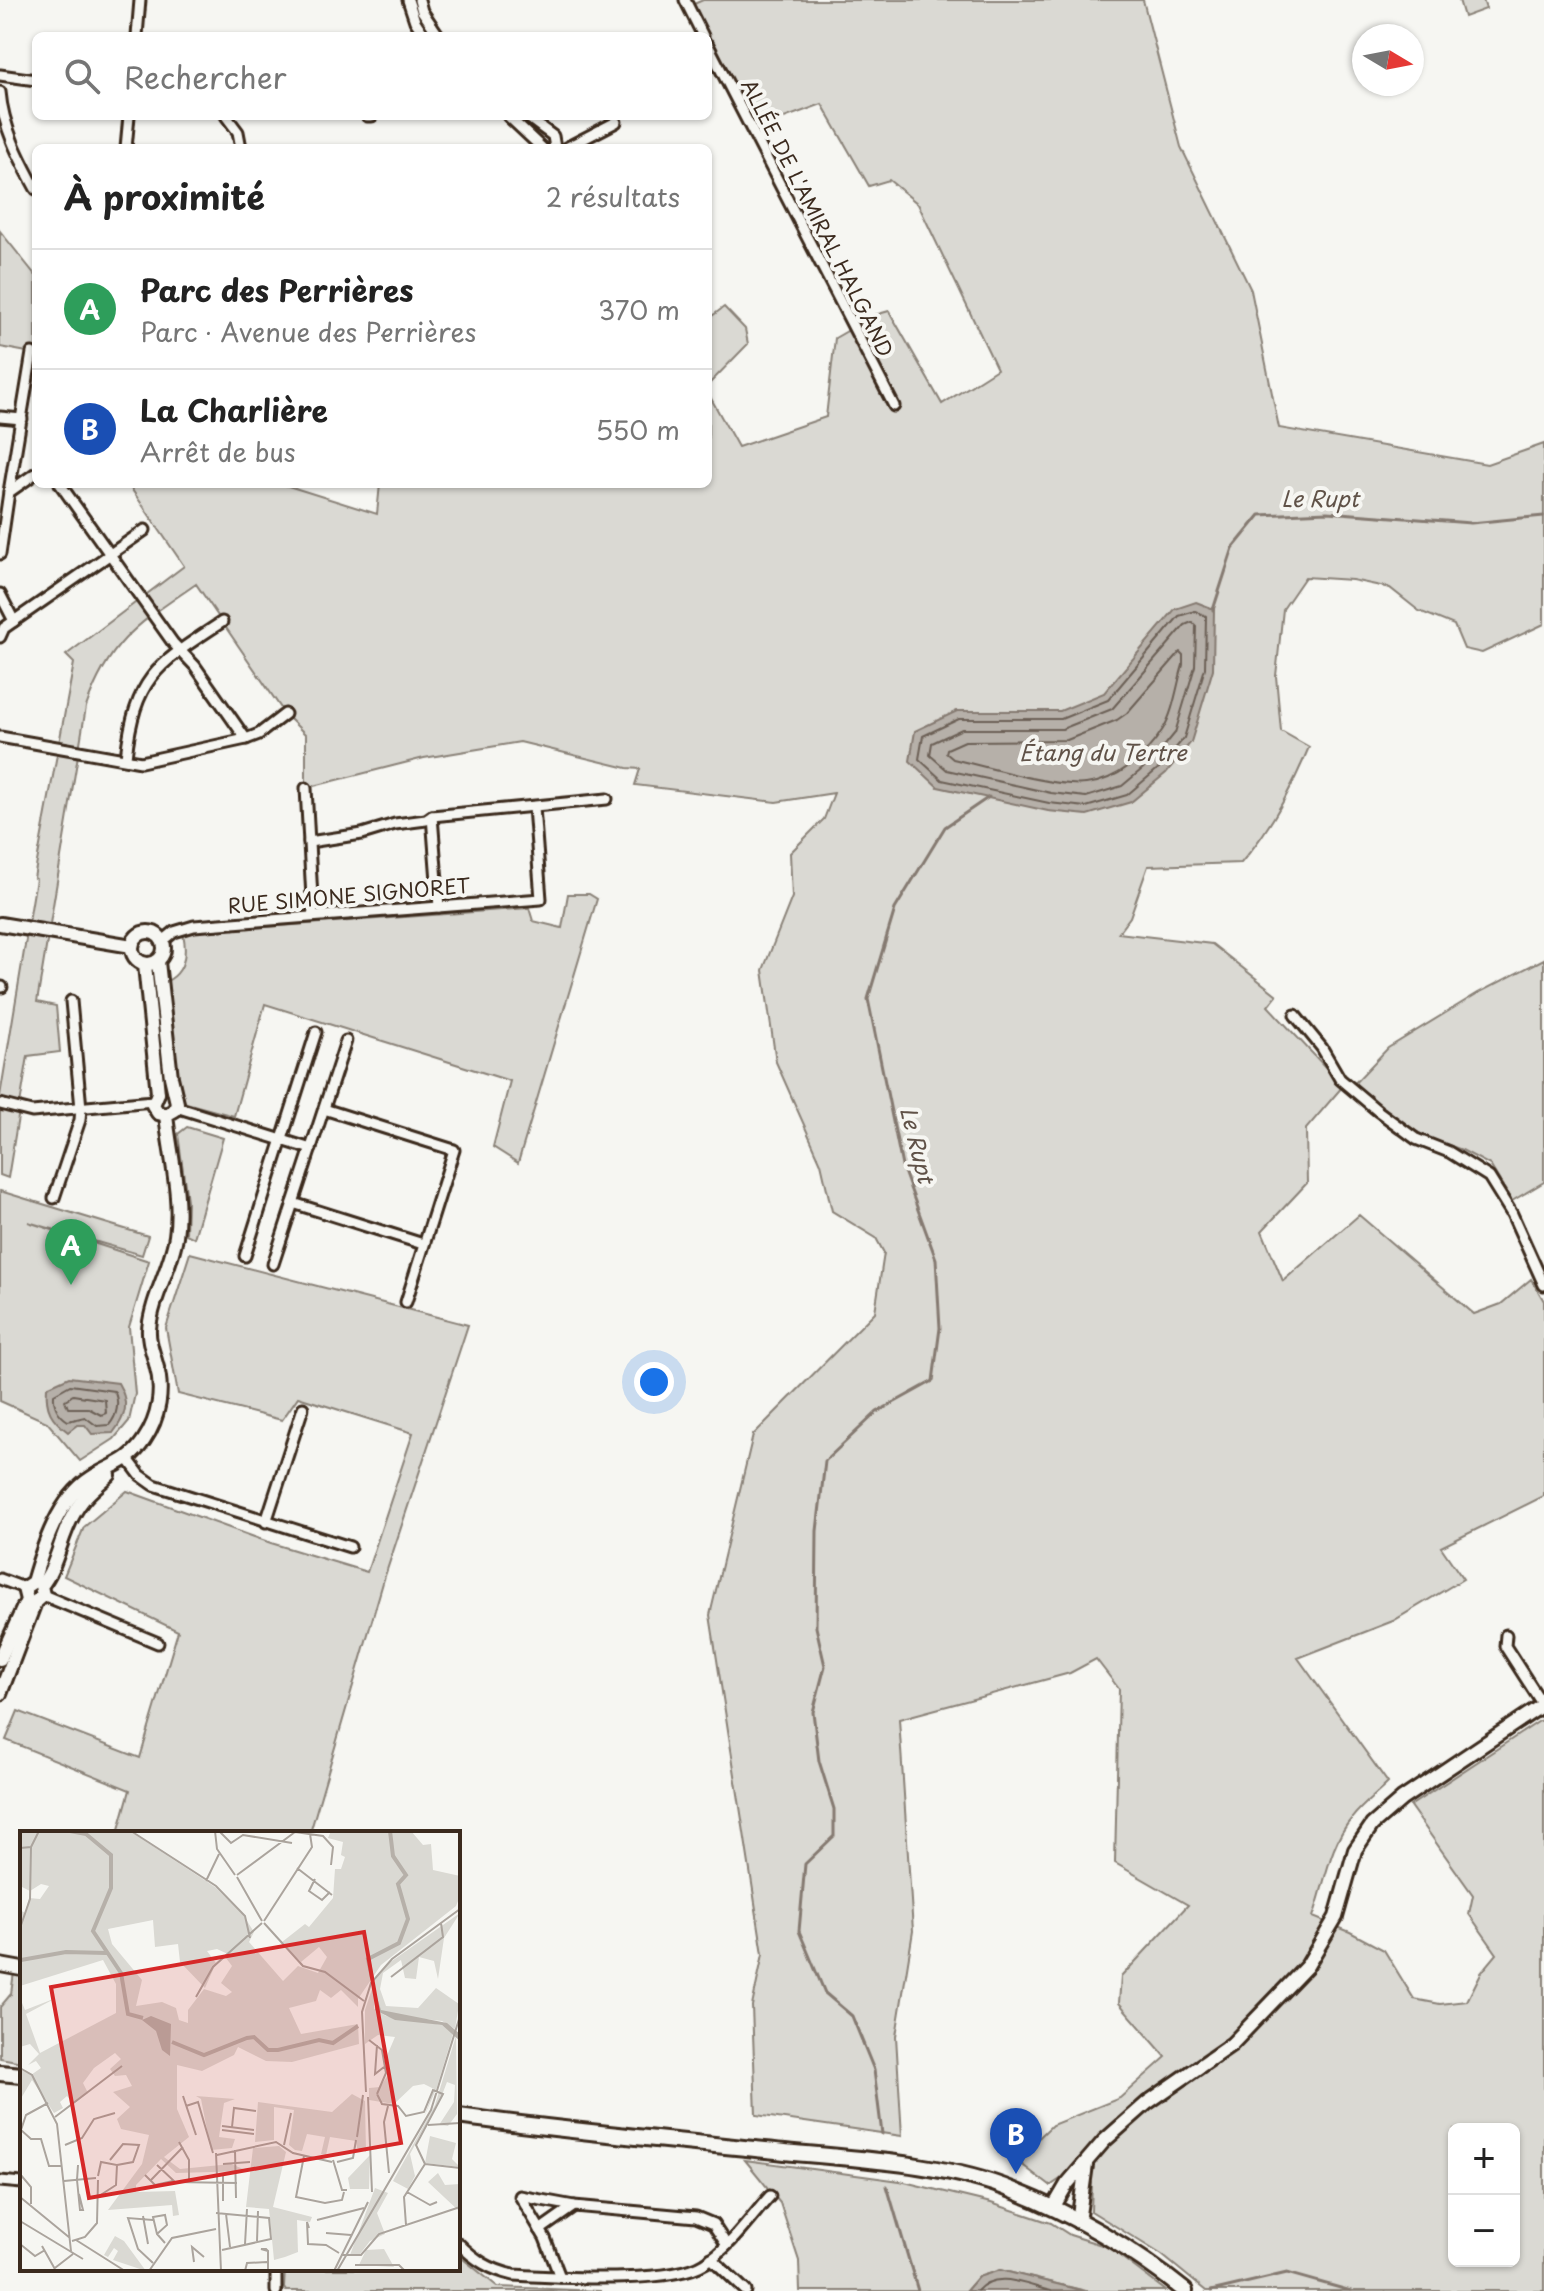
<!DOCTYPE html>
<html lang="fr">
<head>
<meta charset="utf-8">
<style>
  body { margin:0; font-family:"Playpen Sans",sans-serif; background:#f2f2f2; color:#222 }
  .controls { position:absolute; right:24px; bottom:24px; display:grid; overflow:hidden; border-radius:12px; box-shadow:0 2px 6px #0004 }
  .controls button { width:72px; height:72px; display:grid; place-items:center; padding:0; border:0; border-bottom:2px solid #e0e0e0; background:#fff; color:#222; font:40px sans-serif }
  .compass { position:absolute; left:1352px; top:24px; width:72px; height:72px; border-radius:50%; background:#fff; box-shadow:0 2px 6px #0004; rotate:100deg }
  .you { position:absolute; left:654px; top:1382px; width:28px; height:28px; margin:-20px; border:6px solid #fff; border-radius:50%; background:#1a73e8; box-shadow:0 0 0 12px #1a73e833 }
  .badge { display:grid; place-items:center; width:52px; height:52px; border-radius:50%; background:#2563eb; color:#fff; font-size:26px; font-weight:700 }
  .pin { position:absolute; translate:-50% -66px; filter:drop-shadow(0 2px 4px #0008) }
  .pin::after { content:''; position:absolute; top:42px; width:28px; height:24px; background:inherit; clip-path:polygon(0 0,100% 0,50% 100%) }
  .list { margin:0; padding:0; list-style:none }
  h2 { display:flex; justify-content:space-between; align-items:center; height:104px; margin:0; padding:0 32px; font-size:34px }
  h2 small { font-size:26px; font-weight:400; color:#767676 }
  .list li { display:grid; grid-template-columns:52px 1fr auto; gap:24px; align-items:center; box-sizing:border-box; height:120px; padding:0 32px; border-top:2px solid #e0e0e0 }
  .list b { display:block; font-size:30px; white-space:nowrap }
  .list p { margin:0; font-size:26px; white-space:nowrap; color:#767676 }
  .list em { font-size:26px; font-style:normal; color:#767676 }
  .icon { flex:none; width:44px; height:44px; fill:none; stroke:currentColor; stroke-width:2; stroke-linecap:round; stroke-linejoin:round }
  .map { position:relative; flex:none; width:1544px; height:2291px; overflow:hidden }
  .search { position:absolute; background:#fff; box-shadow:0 2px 6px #0004; left:32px; top:32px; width:680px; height:88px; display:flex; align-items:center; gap:20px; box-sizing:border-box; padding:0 28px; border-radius:12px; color:#767676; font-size:30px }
  .panel { position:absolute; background:#fff; box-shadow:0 2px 6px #0004; left:32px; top:144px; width:680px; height:344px; border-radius:12px }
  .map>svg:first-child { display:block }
  .green { fill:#dad9d3; stroke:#8a8278; stroke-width:2; fill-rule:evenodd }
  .water { fill:#b6b0a9; stroke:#857a71; stroke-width:2 }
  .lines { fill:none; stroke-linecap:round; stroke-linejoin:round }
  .shore { stroke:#6c6056; stroke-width:2 }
  .stream { stroke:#857a71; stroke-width:3 }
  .minor-casing { stroke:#3b2a1e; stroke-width:15 }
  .tertiary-casing { stroke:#3b2a1e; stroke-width:18 }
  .secondary-casing { stroke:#3b2a1e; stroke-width:20 }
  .minor { stroke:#f6f6f2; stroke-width:9 }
  .tertiary { stroke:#f6f6f2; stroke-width:12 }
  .secondary { stroke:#f6f6f2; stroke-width:14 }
  .labels { text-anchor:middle; stroke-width:8; stroke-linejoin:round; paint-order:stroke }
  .street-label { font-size:20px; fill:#3b2a1e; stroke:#f6f6f2 }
  .water-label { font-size:22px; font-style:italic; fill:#605248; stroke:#f6f6f2 }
  .inset-river { fill:none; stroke:#b6b0a9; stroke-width:4 }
  .inset-road { fill:none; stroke:#aba49d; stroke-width:2 }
  .view { fill:#d62828; fill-opacity:0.15; stroke:#d62828; stroke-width:4 }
  .inset-edge { fill:none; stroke:#3b2a1e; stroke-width:4 }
</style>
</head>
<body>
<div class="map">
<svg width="1544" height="2291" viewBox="0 0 1544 2291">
  <rect width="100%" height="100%" fill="#f6f6f2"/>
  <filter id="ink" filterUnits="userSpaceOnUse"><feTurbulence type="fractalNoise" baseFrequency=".0125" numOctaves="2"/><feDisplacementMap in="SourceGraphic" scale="16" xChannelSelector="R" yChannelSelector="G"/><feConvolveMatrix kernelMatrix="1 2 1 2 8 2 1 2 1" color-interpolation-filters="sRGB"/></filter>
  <g filter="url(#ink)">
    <g class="green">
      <path d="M 703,0 L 1143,0 L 1181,147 L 1251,290 L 1279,428 L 1487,464 L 1544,444 L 1544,624 L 1482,653 L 1464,649 L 1454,625 L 1419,611 L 1390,588 L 1352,580 L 1305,577 L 1283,609 L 1276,676 L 1281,731 L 1309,747 C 1292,788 1270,830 1241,863 L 1148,866 L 1130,917 L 1118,933 L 1212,944 L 1277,995 L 1268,1006 L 1343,1086 L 1306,1129 L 1307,1183 L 1262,1231 L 1283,1281 L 1359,1215 L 1474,1314 L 1501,1304 L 1531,1279 L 1544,1301 L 1544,1496 L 1441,1547 L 1463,1579 L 1393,1621 L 1298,1658 L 1388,1783 C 1376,1795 1362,1805 1352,1818 C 1329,1845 1325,1884 1313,1917 L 1350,1932 L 1384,1950 L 1414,1999 L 1440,2004 L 1467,2001 L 1481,1973 L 1497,1954 L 1469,1914 L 1473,1895 L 1410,1806 L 1544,1718 L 1544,2291 L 1206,2291 L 1162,2255 L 1091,2211 L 1092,2183 L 1075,2169 L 1050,2186 L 1016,2160 L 1052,2125 L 1120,2098 L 1166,2057 L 1119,2003 L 1121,1977 L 1188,1905 L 1115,1863 L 1119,1689 L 1096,1659 L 1070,1673 L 899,1719 L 913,1931 L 896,2036 L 902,2136 L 756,2115 L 752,2006 L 763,1954 L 710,1615 L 753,1435 L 875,1312 L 884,1253 L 876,1238 L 832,1211 L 821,1163 L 776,1062 L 763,970 L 792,897 L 790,853 L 824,819 L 834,793 L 776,802 L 635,785 L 640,769 L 627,768 L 520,742 L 424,758 L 306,788 L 306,735 L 285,714 L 196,584 C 140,623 110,639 86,707 L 37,1002 L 56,1006 L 60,1052 L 28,1056 L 8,1178 L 0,1175 L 0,1096 L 36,879 L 34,878 L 74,663 L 66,655 L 184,566 L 128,484 L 282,484 L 377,514 L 380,484 L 708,484 L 708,393 L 738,447 L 826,417 L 835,338 L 875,315 L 889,311 L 942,404 L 997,369 L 918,204 L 889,180 L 869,186 L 822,104 L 749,131 L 708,49 L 708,36 L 702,36 L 687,7 ZM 1454,2129 L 1514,2129 L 1514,2261 L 1454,2261 Z"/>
      <polygon points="1459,0 1483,0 1486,9 1464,17"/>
      <polygon points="0,231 36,276 36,360 32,353 0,347"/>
      <polygon points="724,307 745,329 748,344 708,385 708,319"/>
      <path d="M 568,894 L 589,894 L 597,899 L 518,1163 L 493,1147 L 510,1081 L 265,1004 L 234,1116 L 186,1103 L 175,1087 L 165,982 C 186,973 187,952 183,933 L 529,908 L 533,921 L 562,928 Z"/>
      <polygon points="1544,959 1544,1182 1512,1201 1490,1165 1462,1150 1426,1137 1348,1090 1388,1048 1478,993"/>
      <polygon points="187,1127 223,1138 194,1238 186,1234 187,1200 178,1134"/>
      <polygon points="0,1191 148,1236 142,1255 28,1222 149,1261 129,1327 135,1394 129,1421 114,1439 80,1461 47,1422 0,1401"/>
      <polygon points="190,1253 468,1325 384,1579 310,1833 118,1833 130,1790 6,1740 18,1711 140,1758 178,1631 64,1576 84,1527 127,1491 271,1543 367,1572 413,1433 298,1397 282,1420 178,1394 166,1328"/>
      <polygon points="14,1972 22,1973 22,2062 0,2058 0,2007 11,1994"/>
      <polygon points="745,2160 900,2181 991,2203 1051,2223 1070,2235 1108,2247 1166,2291 1086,2291 1000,2270 978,2277 966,2291 800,2291 799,2261 780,2203"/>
      <polygon points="458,2255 498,2287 601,2291 286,2291 284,2288 285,2269 458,2269"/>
    </g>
    <g class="water">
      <polygon points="1196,602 1214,609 1213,669 1191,742 1166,773 1131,802 1087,815 1048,811 938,787 910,761 915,731 957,711 1060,711 1104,693 1175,609"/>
      <path d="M 69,1377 L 118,1383 C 130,1403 126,1416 113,1433 L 92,1434 L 85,1425 L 77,1425 L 68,1432 C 51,1419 45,1409 47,1387 Z"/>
      <polygon points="1000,2270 1085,2291 966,2291 978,2277"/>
    </g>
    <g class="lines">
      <g class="shore">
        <polygon points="1195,611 1206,616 1205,668 1184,738 1160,767 1127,795 1086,807 1049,803 942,780 919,759 923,736 959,719 1061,719 1108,700 1179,616"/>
        <polygon points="1192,622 1196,626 1195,666 1175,733 1153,760 1122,786 1086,797 1051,793 947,770 930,755 932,743 962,729 1062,729 1112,709 1185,625"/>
        <path d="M 1180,652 L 1183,655 L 1183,665 C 1177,684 1174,711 1163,729 C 1147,755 1117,781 1086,784 C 1057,788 984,766 953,759 L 946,753 L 947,749 L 965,741 L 1067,740 L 1117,720 L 1127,713 Z"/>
        <path d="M 70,1385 L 114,1391 C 120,1402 117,1416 109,1425 L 97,1426 L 85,1417 L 68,1421 C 58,1415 53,1405 54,1394 Z"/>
        <polygon points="73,1395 105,1400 106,1413 101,1415 88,1408 68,1408 65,1400"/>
        <path d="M 977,2291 C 996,2269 1026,2285 1051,2291"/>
      </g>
      <g class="stream">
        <polyline points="1213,610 1233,548 1260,515 1327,512 1471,523 1544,516"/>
        <polyline points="882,2134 874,2070 852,2016 825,1993 799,1931 805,1864 834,1836 834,1809 819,1761 813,1712 825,1666 816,1627 817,1531 825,1461 877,1412 933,1381 940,1328 936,1259 902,1166 868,999 895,909 945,827 989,797"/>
        <polyline points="887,2186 918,2291"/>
        <polyline points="1211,2291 1287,2273 1351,2291"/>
      </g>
      <defs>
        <g id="minor">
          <polyline points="408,0 415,21 425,36"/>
          <polyline points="419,0 422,11 439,36"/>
          <polyline points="685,0 703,36"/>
          <polyline points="137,36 140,0"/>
          <polyline points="708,45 894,406"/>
          <polyline points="0,75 36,80"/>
          <path d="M 0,92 C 3,127 19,158 36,189"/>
          <polyline points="226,116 238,132 241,148"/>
          <polyline points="367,116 372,116"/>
          <polyline points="508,116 542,148"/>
          <polyline points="526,116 553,136 555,148"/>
          <polyline points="126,148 129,116"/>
          <polyline points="566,148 616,122"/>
          <polyline points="0,417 22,419"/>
          <polyline points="60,484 173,643 195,666 246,739"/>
          <polyline points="9,492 32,353"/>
          <polyline points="0,554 9,492 36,473"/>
          <polyline points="0,594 14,621"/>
          <polyline points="0,637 4,628 14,621 145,530"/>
          <polyline points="0,737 141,762 246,739 259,734 285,714"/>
          <path d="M 126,757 C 135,676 158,664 222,622"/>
          <polyline points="306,788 313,916"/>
          <polyline points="432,816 439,907"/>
          <polyline points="309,842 362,834 395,824 426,820 432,816 607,799"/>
          <polyline points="163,941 174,932 194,926 541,899 534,807"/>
          <polyline points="0,987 2,987"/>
          <polyline points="1295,1015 1322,1048 1340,1079 1378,1111 1416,1139 1449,1152 1489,1177 1512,1214 1544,1285"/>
          <polyline points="0,1104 32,1112 153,1101"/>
          <polyline points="176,1107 311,1149"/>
          <polyline points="324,1109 454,1150 406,1302"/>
          <polyline points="54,1198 80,1120 81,1108 71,1001"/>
          <polyline points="293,1203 423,1244"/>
          <polyline points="245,1256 316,1032"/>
          <polyline points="273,1264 346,1041"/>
          <polyline points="128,1459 140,1475 154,1485 350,1547"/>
          <polyline points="266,1522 303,1408"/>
          <polyline points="0,1579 24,1588"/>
          <polyline points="43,1595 158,1643"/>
          <polyline points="1506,1635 1505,1646 1543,1705"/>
          <polyline points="0,2181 22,2183"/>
          <polyline points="540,2230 574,2206"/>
          <path d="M 458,2243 C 475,2260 490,2270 514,2275 C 558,2277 671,2285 705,2263 C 731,2247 750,2218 770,2196"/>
          <polyline points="711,2258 746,2291"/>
          <polyline points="276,2269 276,2291"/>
          <polyline points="560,2277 545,2238 520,2196 574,2206 696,2217 713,2224 726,2244"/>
        </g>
        <g id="tertiary">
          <polyline points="0,924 132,946"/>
          <circle cx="148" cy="948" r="16"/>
          <polyline points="158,962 171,1077 177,1103 175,1110 166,1115"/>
          <polyline points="145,965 158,1093"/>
          <polyline points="158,1093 153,1105 158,1113 166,1115"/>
          <path d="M 0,1659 L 27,1600 L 24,1588 L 33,1582 C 43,1547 58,1499 91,1478 C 113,1464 129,1463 144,1440 C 159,1418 164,1390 156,1364 C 153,1352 148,1342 149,1329 C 152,1297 171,1268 176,1236 C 182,1197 170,1154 166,1115"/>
          <path d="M 0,1694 L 35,1602 L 43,1595 L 41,1586 C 57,1567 60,1538 72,1517 C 81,1498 94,1488 109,1475"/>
          <polyline points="0,1965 22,1969"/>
          <polyline points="1053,2208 1067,2184 1104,2141 1147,2103 1232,2044 1307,1966 1336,1917 1355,1850 1372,1825 1402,1799 1544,1704"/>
          <polyline points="1078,2222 1086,2165"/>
        </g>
        <g id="secondary">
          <polyline points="0,2073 22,2075"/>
          <path d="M 458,2116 C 567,2131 675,2141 785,2152 C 855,2159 947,2163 1012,2190 C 1073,2214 1133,2249 1185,2291"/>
        </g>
      </defs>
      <use href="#minor" class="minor-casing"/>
      <use href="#tertiary" class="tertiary-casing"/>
      <use href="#secondary" class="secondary-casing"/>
      <use href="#minor" class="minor"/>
      <use href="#tertiary" class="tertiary"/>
      <use href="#secondary" class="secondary"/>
    </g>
  </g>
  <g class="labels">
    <g class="street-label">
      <text transform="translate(817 218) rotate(63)" y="7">ALLÉE DE L'AMIRAL HALGAND</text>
      <text transform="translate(349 896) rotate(-5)" y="7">RUE SIMONE SIGNORET</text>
    </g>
    <g class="water-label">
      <text x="1320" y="507">Le Rupt</text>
      <text x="1103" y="761">Étang du Tertre</text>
      <text transform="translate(917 1145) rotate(76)" y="8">Le Rupt</text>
    </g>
  </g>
  <g transform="translate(20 1831)">
    <rect width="440" height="440" fill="#f6f6f2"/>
    <path d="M 0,0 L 110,0 L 195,56 L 222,82 L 234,101 L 229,111 L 263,150 L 278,135 L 298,142 L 307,126 L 299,116 L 281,131 L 262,111 L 285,93 L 289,96 L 313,67 L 315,38 L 321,38 L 325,26 L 321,24 L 323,11 L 308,7 L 311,0 L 391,0 L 403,14 L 411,13 L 413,39 L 440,45 L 440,65 L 436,75 L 361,134 L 338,168 L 338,176 L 321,159 L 311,167 L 300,159 L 296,170 L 269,177 L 281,203 L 338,193 L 339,213 L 272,231 L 246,230 L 218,216 L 214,224 L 182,240 L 157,234 L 157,278 L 169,306 L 144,326 L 160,338 L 211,333 L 228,340 L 156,342 L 141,328 L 116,354 L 116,361 L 155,360 L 159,384 L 153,385 L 152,374 L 88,379 L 122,333 L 129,304 L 101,298 L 97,288 L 110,276 L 93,261 L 112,255 L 106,244 L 95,245 L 90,238 L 101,228 L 95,222 L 74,237 L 63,252 L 68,262 L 53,273 L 47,265 L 40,271 L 43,277 L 34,282 L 12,249 L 0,269 L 0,238 L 11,244 L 21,237 L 16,230 L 8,234 L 19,223 L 10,213 L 0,216 L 0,167 L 5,179 L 36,167 L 6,183 L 20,222 L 96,182 L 96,153 L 83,129 L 0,155 L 0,79 L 5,82 L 9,67 L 20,68 L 29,55 L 21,53 L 10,60 L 0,55 ZM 133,89 L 135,116 L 158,113 L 160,131 L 185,157 L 196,132 L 187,120 L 197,118 L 210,124 L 206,127 L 212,135 L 201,152 L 212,161 L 206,165 L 184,158 L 168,179 L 168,192 L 159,189 L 156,177 L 142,171 L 116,175 L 122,149 L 92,113 L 88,98 ZM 440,82 L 424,107 L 418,148 L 414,130 L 399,126 L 396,148 L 385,147 L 381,129 L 363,142 L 360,158 L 366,175 L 398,177 L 416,157 L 439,173 L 435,198 L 422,190 L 368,184 L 357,176 L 355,160 L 354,178 L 366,185 L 422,194 L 433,203 L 417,256 L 404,286 L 414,258 L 404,253 L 393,255 L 374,273 L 349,269 L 349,257 L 360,256 L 368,244 L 366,227 L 375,206 L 358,204 L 345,213 L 345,179 L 355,149 L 369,132 ZM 436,205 L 437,283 L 428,295 L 419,294 L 434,271 L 435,254 L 427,251 L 422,264 L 390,323 L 395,345 L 388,358 L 373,350 L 415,274 ZM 332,263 L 345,270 L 346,321 L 337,317 L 336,310 L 310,306 L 306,324 L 301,323 L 305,306 L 287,303 L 282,320 L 275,319 L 269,314 L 274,279 L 254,276 L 254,309 L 235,311 L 238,271 L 312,281 ZM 176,265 L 215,268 L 204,272 L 199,306 L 215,308 L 212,317 L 191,319 L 181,268 ZM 410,305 L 436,312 L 432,328 L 440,336 L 405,332 ZM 233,317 L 259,315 L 266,321 L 253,376 L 292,386 L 290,391 L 277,389 L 278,421 L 265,426 L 254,429 L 249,378 L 226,376 ZM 350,324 L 349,358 L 330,358 L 328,347 ZM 418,342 L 425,354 L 440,353 L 440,381 L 408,351 ZM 355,357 L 368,362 L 357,382 L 365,403 L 350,410 L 340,423 L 330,424 ZM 95,405 L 104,410 L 126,440 L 93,429 L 98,420 L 94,417 L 88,426 L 84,424 ZM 364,418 L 374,436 L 339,434 L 346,419 Z" fill="#dad9d3" fill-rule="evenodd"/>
    <path d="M 355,160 L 361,179 L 427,192 L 440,203 L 440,210 L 422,194 L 375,189 L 355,179 ZM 131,185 L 151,193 L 150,225 L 142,219 L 136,200 L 122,189 Z" fill="#b6b0a9"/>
    <path class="inset-river" d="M 50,0 L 66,3 L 91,24 L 91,57 L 73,100 L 101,142 L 108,183 L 123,187M 1,129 L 46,121 L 87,122M 352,147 L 348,128 L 379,112 L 388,88 L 378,53 L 386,44 L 373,25 L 370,0M 152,211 L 184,224 L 227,207 L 234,206 L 248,219 L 258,219 L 299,209 L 313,212 L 338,195"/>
    <path class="inset-road" d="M 111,0 L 196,55 L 225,85 L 230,107M 195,0 L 197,18 L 215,44M 199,0 L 211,12 L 223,4 L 272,12M 0,17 L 11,16 L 19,0M 277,37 L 312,64M 217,44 L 275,1 L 303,5 L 313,16 L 311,34M 217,46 L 242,90M 295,48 L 289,60 L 302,69 L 310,61M 186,50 L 199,23M 244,90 L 292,16 L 290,3M 244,92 L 283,135 L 305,141 L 344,170M 0,97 L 10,68 L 11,16M 371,146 L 423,106 L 421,92M 176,166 L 193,136 L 242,92M 349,209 L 362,219 L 366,242 L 357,263M 357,214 L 355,243 L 364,236M 0,237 L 12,244 L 37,293 L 51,420M 346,261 L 342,181 L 351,152 L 372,128 L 440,78M 357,263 L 362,273 L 378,275 L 386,285 L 404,281 L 413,259 L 423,263 L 396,314 L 405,333M 163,265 L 176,304M 348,266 L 352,361M 28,272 L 6,284 L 1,299 L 11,308 L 21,308 L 29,335 L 42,335M 166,275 L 178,271 L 193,322M 368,275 L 364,291 L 369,342M 35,286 L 102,235M 408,294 L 440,292M 202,295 L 234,299M 212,296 L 214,277 L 236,280M 202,299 L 234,303M 337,306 L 343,264M 159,311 L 169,329 L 169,351M 45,314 L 62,307 L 74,288 L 95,282M 264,314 L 271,282M 215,319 L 216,367M 196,322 L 201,440M 197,324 L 256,311 L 273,322 L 312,331M 284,325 L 276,366 L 305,372 L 322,369 L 324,361M 90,329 L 103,313 L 119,314 L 113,331 L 97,334M 313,329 L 322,359 L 327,359M 317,331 L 333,327 L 336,309M 203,333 L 230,331M 405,333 L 440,337M 58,334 L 57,349 L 60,379 L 63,379 L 59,363M 137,334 L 155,351 L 217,352M 0,343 L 11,356 L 11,373M 125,344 L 135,354 L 153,350M 78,345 L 81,331 L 97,334 L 96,354 L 79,365M 131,349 L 163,316M 44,350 L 76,347M 387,361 L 410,374 L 417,371M 0,366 L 50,407M 203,370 L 203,343M 196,382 L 249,387 L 251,408 L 202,419M 206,383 L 210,416M 123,385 L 128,413M 297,389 L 344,377M 0,390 L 63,428M 386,394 L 384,366 L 405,333M 289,397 L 287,391 L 288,413 L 306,414 L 319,422M 306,402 L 331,404M 137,403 L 147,394 L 145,384 L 133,386 L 137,403 L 145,412M 56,409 L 105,440M 52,410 L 65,406 L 77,392 L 78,349M 237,410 L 238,380M 0,413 L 15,425 L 25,419M 225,413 L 227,378M 22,415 L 36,440M 321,424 L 341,424 L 359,403 L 440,376M 174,431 L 172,416 L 184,426M 133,432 L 118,418 L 108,387 L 133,389M 335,434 L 379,434 L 385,440M 31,440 L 53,423M 129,440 L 152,407 L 196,398M 225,440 L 227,432 L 247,431M 248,440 L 248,420 L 241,418 L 246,418 L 248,420M 314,440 L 348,371M 317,440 L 411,279 L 440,185"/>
    <path class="view" d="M 344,101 L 381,312 L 69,367 L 31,156 Z"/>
    <rect width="440" height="440" class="inset-edge"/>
  </g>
</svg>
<div class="controls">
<button>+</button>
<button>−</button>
</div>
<svg class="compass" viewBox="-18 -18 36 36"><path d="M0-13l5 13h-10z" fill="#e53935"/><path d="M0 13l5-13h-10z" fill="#767676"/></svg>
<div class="you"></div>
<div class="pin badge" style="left:71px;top:1285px;background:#2e9e5b">A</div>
<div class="pin badge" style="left:1016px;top:2174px;background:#1a4fb4">B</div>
<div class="search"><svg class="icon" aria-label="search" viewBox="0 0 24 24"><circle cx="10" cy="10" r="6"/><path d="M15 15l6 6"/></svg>Rechercher</div>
<section class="panel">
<h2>À proximité<small>2 résultats</small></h2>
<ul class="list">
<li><span class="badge" style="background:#2e9e5b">A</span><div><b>Parc des Perrières</b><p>Parc · Avenue des Perrières</p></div><em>370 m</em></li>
<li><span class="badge" style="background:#1a4fb4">B</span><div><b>La Charlière</b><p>Arrêt de bus</p></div><em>550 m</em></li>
</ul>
</section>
</div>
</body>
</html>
